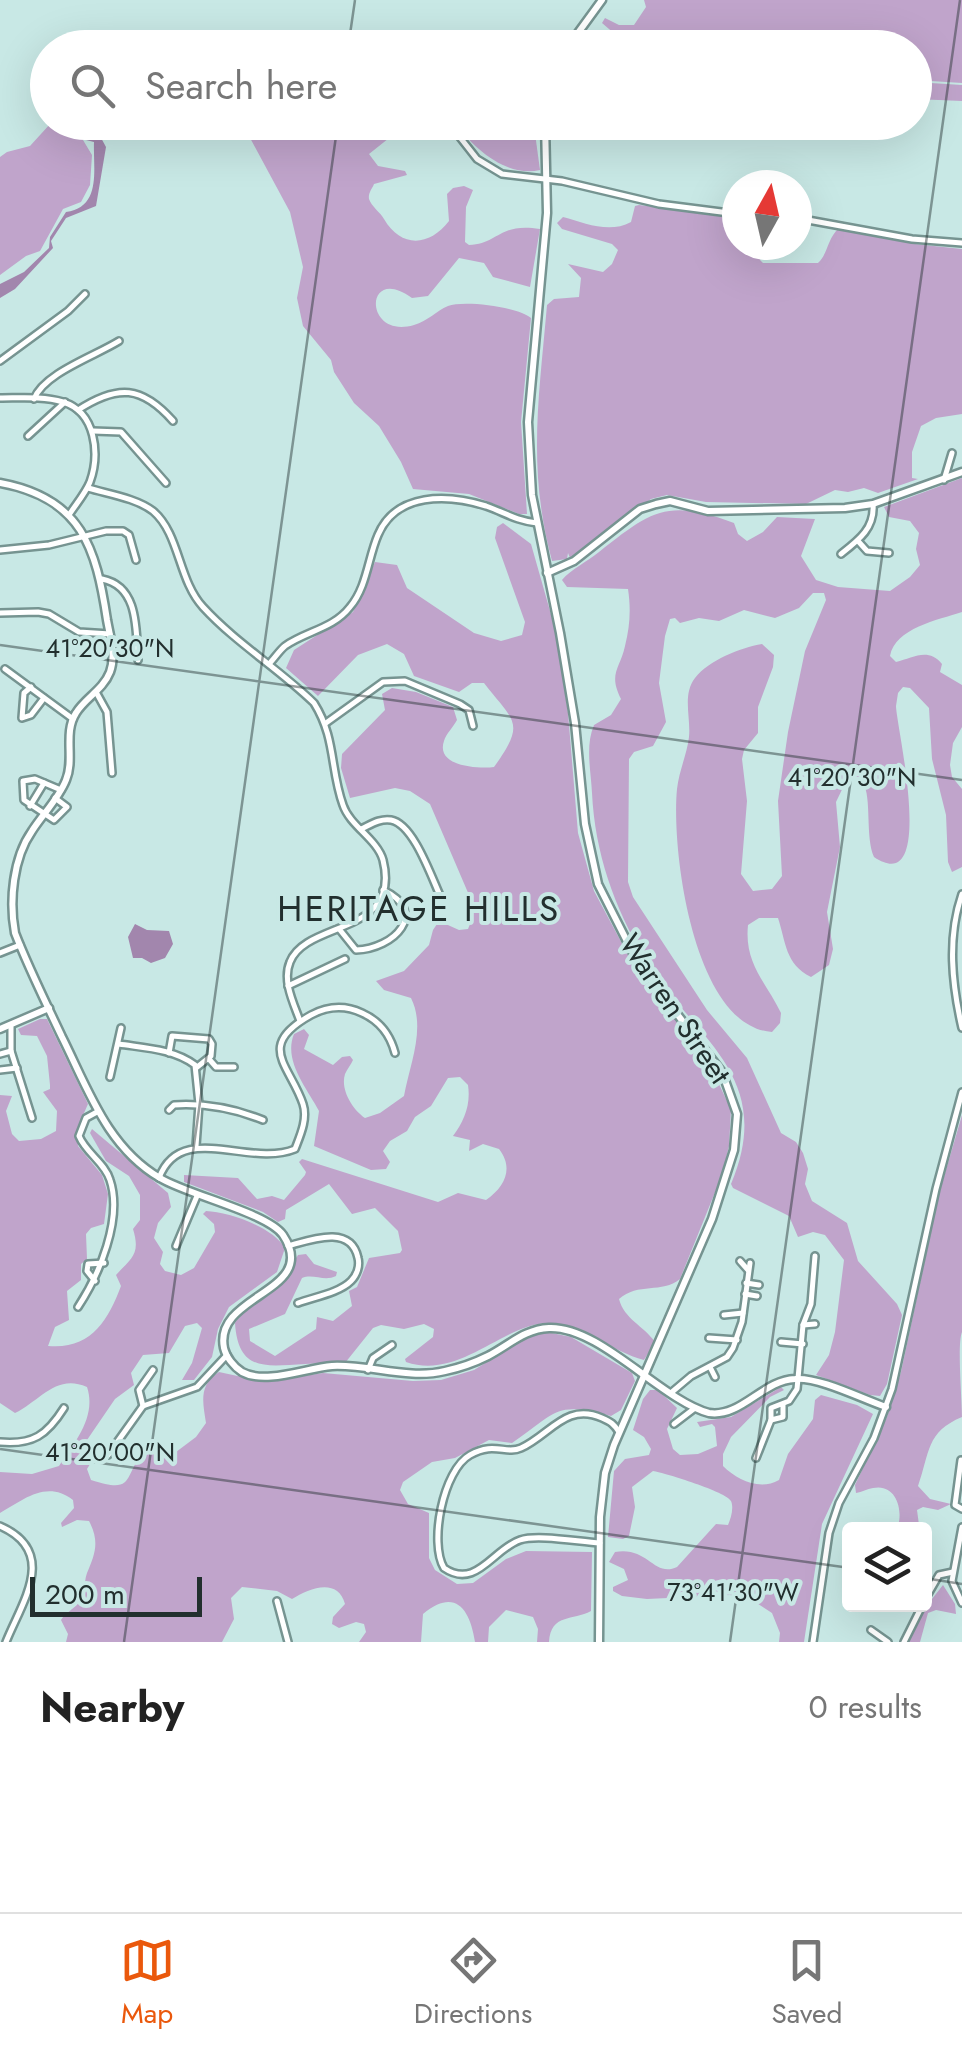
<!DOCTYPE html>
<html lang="en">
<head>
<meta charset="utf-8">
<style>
  body { margin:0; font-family:Jost,sans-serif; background:#f6f6f6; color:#222 }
  .controls { position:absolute; right:30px; bottom:30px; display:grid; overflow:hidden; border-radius:10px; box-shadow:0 10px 40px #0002 }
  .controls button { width:90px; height:90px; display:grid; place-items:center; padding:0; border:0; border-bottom:2px solid #e0e0e0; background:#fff; color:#222; font:50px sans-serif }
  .compass { position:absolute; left:722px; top:170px; width:90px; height:90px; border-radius:50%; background:#fff; box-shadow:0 10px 40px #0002; rotate:8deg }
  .scale { position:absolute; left:30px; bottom:25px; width:172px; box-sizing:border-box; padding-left:10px; border:5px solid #222f2e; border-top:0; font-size:28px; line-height:35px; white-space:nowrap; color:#222f2e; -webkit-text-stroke:8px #c8e8e5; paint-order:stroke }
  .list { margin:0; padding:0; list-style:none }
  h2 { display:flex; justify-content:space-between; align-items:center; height:130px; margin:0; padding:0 40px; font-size:42px }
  h2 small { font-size:32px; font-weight:400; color:#767676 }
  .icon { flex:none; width:55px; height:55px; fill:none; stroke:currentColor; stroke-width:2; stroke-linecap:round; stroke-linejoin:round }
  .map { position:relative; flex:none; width:962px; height:1642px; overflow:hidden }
  .search { position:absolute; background:#fff; box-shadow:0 10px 40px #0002; left:30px; right:30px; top:30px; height:110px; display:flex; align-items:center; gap:25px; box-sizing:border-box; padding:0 35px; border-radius:55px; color:#767676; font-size:38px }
  .sheet { height:270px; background:#fff }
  nav { display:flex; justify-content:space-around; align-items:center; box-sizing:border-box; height:140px; border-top:2px solid #e0e0e0; background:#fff; font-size:28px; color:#767676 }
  nav a { display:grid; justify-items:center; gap:5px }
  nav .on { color:#ea580c }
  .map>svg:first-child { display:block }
  .green { fill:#c0a4cb }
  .water { fill:#a286ad }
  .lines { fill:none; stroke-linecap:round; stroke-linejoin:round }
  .minor-casing { stroke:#769491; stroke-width:10 }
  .tertiary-casing { stroke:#769491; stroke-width:11 }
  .minor { stroke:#fff; stroke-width:5 }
  .tertiary { stroke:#fff; stroke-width:6 }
  .ticks { fill:none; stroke:#222f2e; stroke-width:2.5; stroke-opacity:0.45 }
  .labels { text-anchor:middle; stroke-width:8; stroke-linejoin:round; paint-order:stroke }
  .street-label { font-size:30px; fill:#222f2e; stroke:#c8e8e5 }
  .quarter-label { font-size:35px; letter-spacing:2.5px; fill:#222f2e; stroke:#c8e8e5 }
  .ticks-label { font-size:25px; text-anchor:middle; fill:#222f2e; stroke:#c8e8e5; stroke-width:8; stroke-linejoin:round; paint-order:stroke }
</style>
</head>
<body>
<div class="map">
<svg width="962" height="1642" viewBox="0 0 962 1642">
  <rect width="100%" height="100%" fill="#c8e8e5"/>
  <g class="green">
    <polygon points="644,0 962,0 962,83 915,80 914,48 630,47 602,23 605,18 619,25 634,25 646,7"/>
    <polygon points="915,82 962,85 962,101 915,99"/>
    <polygon points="552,122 782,122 782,123 753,135 552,126"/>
    <polygon points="51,123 86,123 83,140 92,155 90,185 81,202 63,209 40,251 26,256 0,275 0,157 7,152 30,146"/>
    <path d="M 242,123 L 408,123 L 369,154 L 378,166 L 405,171 L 407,175 L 374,184 C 372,189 368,193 369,199 C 371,206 381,213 384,219 C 401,248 429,247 449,221 L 447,194 L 453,188 L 464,186 L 473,190 L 466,207 L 465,242 L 469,245 C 499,244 499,222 540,229 L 530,287 L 493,277 L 484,263 L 459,258 L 428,296 L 412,298 C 364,263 363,340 414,325 C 428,321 436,311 448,306 C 464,300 519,307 531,318 L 521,422 L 527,514 L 519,514 L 469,494 L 413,489 L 401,462 L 379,426 L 354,403 L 334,372 L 331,360 L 303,326 L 297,298 L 303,267 L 290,212 Z"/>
    <path d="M 455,123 L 531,123 L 534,126 L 540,170 C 507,178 473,148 455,123 Z"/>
    <path d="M 639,205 L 737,217 L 737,245 L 765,245 L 760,260 L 763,263 L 818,263 C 828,254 827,239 839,228 L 915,244 L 962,249 L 962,414 L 936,418 L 921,426 L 912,452 L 912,478 L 918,479 L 878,493 L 864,488 L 848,492 L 835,490 L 806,504 L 706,502 L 667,495 L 651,499 L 570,558 L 568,553 L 567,559 L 552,561 C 527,468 539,398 547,305 L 554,299 L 579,297 L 581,278 L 568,264 L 603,272 L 612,264 L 618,250 L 612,244 L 562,229 L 557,223 L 563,217 C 585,223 609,234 631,222 L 635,206 Z"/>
    <path d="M 962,478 L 962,612 C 938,620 895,628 890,656 L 896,662 C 913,658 928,647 942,664 L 940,672 L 962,685 L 962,727 L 953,743 L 950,765 L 952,777 L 962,789 L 962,867 L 952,872 L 948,862 L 946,815 L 932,759 L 929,708 L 910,688 L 903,687 L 898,693 L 896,706 C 896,724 938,900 874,857 C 865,837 872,797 863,783 C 860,776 856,777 849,775 L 836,802 L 840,847 L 827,912 L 833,949 L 829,965 L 811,977 C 785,964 786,942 778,918 L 759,918 L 748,925 C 744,964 766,982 781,1013 L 780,1023 L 772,1032 C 694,1027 671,851 677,789 C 679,771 687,754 689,737 C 691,717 682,695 695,678 C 709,660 740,648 762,644 L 774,655 L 773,667 L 758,707 L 758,733 L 744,750 L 742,759 L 747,801 L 741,874 L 753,891 L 772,889 L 782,876 L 778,801 L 788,732 L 805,651 L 826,600 L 824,593 L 813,593 L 799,608 L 775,618 L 744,610 L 719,621 L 699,618 L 680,623 L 675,618 L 670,619 L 665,636 L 659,683 L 666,722 L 653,746 L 634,752 L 629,759 L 628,882 L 633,897 L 707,1010 L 747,1058 L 781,1133 L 796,1142 L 803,1153 L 808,1169 L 805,1184 L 812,1201 L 847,1223 L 858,1261 L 897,1304 L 902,1315 L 887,1384 L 880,1396 L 870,1395 L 816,1375 L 829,1355 L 835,1332 L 844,1260 L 825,1235 L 813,1232 L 798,1237 L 789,1216 L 733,1188 L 731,1184 C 777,1075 694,1039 645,959 C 614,907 595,853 592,793 C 591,771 585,746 594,725 L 611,715 L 621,699 C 608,673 620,669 625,646 C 630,626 631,609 628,589 L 567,587 L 562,580 C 571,569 587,562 599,552 C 651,511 667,498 734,523 L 738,534 L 747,541 L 763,532 L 777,517 L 815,519 L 801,556 L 816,580 L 838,587 L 890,591 L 910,577 L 920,565 L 916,549 L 919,533 L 910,521 L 889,517 L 884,507 Z"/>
    <path d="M 503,523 L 531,544 L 556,632 L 568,713 L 578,833 L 594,891 L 634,966 L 708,1060 L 731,1110 L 729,1146 L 722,1175 L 680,1279 C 662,1294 638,1282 619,1299 C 624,1319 644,1326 655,1342 L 644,1360 C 612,1352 587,1326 552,1323 C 506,1320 461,1381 406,1362 L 405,1359 L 433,1337 L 434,1329 L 424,1324 L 404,1329 L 381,1325 L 373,1328 L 345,1363 C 332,1364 318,1363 305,1364 C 267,1366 238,1373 235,1323 C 245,1308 262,1302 275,1290 C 286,1280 290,1268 298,1255 L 306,1254 L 314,1264 L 337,1272 L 336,1276 C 324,1282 313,1273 302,1278 L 285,1314 L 249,1329 L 250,1341 L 275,1356 L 316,1329 L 317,1317 L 333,1321 L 352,1306 L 349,1291 L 357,1287 L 369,1258 L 400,1253 L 402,1250 L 398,1231 L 375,1208 L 352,1214 L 329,1184 L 286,1210 L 285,1219 L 278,1222 L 263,1212 L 184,1182 L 184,1175 L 238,1178 L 257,1199 L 272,1196 L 284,1200 L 305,1175 L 306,1172 L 299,1162 L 302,1159 L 438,1202 L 458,1193 L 486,1200 C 505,1187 514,1168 499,1149 L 483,1144 L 469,1151 L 470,1140 L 453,1136 C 464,1121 471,1105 468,1085 L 460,1077 L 448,1078 L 431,1106 L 415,1117 L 407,1131 L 390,1141 L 383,1151 L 390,1162 L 386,1169 L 371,1170 L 314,1146 L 319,1111 C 307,1088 283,1061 294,1034 L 304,1029 L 309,1035 L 304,1049 L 333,1065 L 342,1057 L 350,1056 L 353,1060 C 351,1065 347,1069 345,1074 C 340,1090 353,1110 365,1118 L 380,1113 L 404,1096 C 410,1063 426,1028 411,998 L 384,990 L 376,981 L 404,971 L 429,945 L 433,930 L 439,921 L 459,930 L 468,929 L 472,919 L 472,902 L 430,804 L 410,791 L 395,788 L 350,798 L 341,768 L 342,754 L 385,710 L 382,694 L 392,688 L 416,692 L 453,707 L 457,720 C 454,726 446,734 444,741 C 435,767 480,769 494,767 C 526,722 515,723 484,683 L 472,683 L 459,692 L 414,676 L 404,654 L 387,644 L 358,655 L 318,696 L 286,668 L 294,650 L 353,612 L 375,562 L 397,565 L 407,588 L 474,633 L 501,641 L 522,635 L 525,622 L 495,538 L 497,527 Z"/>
    <path d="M 40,1019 L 47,1019 L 88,1104 L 77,1129 L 78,1146 L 102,1175 L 108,1194 L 104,1224 L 91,1228 L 86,1234 L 87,1259 L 81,1264 L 81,1280 L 67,1291 L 69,1320 L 55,1327 L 48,1346 C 90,1350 108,1321 121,1286 L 116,1275 C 131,1258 141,1255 133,1229 L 140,1220 L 140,1195 L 129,1176 L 106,1161 L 90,1133 L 92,1129 L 168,1193 L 171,1207 L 158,1223 L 154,1238 L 163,1252 L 160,1264 L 165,1271 L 181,1275 L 194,1268 L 215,1232 L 214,1224 L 203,1214 L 206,1211 C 229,1212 273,1227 285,1248 L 277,1272 L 229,1307 L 218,1329 L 212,1357 L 194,1380 L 182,1380 L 192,1363 L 202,1328 L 197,1323 L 185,1326 L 169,1353 L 143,1355 L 131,1373 L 134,1385 L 115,1399 L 87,1440 L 86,1448 L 95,1456 L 87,1469 L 91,1480 C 137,1495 122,1476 146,1448 L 150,1447 L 160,1454 L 172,1455 L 196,1437 L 206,1423 C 203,1403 198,1385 219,1372 L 265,1382 L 323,1373 L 413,1381 L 441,1380 L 474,1370 L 534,1333 L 547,1332 L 571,1337 L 632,1373 L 635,1381 L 621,1410 L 611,1416 C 553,1401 558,1412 512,1443 L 489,1440 L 455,1458 L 432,1462 L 403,1482 L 400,1490 L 408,1504 L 429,1513 L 429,1558 L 435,1570 L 457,1584 L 473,1583 L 506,1559 L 526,1551 L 592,1552 L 591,1611 C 573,1621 551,1613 549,1642 L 537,1642 L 538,1629 L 533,1617 L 506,1610 L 489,1627 L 488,1642 L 475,1642 C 470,1610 456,1587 423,1614 L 421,1642 L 359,1642 L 366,1632 L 364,1624 L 356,1622 L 339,1628 L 332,1624 L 333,1617 L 345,1604 C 338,1577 309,1588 292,1599 L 277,1591 L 242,1587 L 231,1598 L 234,1619 L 222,1642 L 66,1642 L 68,1634 L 61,1620 C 66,1612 73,1610 78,1603 C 87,1593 83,1584 87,1573 C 95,1554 100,1542 89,1521 L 77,1520 L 62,1527 L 61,1523 L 74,1508 L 73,1500 C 46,1479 22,1501 0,1513 L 0,1472 L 32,1474 L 59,1466 C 74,1443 97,1417 87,1387 C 56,1373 40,1401 15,1413 L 0,1403 L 0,1095 L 12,1096 L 6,1111 L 12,1134 L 19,1141 L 41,1139 L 56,1131 L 57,1111 L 43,1092 L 50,1089 L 50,1085 L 47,1056 L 37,1036 L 21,1035 L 18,1029 Z"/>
    <path d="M 962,1115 L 962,1332 C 957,1344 962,1399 962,1417 C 926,1432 930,1452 918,1486 L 930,1499 L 951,1504 L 938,1510 L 923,1507 L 917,1510 L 919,1525 L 933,1531 L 915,1527 L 897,1529 C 904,1512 897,1483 873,1488 C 867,1489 862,1492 856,1493 L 855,1485 L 887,1417 L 901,1372 L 939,1194 Z"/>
    <path d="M 781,1387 L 784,1390 L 770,1397 L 731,1437 L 723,1454 L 723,1466 C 737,1480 760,1491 779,1480 L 788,1454 L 813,1419 L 815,1400 L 821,1395 L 857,1405 L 873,1414 L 822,1524 L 804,1642 L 779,1642 L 780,1633 L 772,1613 L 755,1602 L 730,1595 L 647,1599 L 622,1596 L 613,1591 L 613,1587 L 628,1580 L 624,1569 L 609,1562 L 615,1552 C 648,1546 654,1578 677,1567 L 716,1524 L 728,1525 C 731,1518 734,1508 731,1501 C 727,1492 665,1473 653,1471 L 632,1487 L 635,1507 L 629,1536 L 623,1539 L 608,1537 L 614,1471 L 625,1459 L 649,1455 L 651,1449 L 644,1437 L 633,1430 L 643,1399 L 650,1390 L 658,1390 L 677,1408 L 667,1429 L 673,1449 L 680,1455 L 698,1454 L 717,1446 L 715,1427 L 712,1424 L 700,1427 L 697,1422 L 731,1417 Z"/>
    <polygon points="943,1585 955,1604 956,1614 936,1610 928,1613 920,1642 908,1642 925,1608"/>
  </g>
  <g class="water">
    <path d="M 90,123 L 100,123 L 105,130 L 100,136 L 106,147 L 96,206 L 66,218 L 51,241 L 53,248 L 15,289 L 0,298 L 0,284 L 24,272 L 49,248 L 50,237 L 66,212 C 102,207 93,169 94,142 L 86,140 Z"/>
    <polygon points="135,924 147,930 169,931 173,944 165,958 151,963 142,958 133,958 128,937"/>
  </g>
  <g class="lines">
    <defs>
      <g id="minor">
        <polyline points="419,48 419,47"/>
        <polyline points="448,122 477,159 502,174 562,181 659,204 737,214"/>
        <polyline points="797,218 912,239 962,243"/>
        <polyline points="0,361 68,311 85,294"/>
        <path d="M 0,398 C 20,398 43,396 63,402 C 96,412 100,454 90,482 C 85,494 76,504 69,515"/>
        <path d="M 34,399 C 44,373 95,356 119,341"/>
        <path d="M 78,410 C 118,384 142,386 173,421"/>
        <polyline points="93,431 121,432 166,483"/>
        <polyline points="28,436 65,402"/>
        <polyline points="944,480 952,453"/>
        <path d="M 88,488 C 108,494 136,498 153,511 C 180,534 178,580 203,607 C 236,643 279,669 314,703 C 336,738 330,769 343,805 C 350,826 377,839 383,860 C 402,936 306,920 290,962 C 282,981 294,1004 300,1021"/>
        <polyline points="858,541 867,551 889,553"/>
        <polyline points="0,550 49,545 106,531 123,531 129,535 136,560"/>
        <path d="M 841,554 C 859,540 875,528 873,504"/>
        <path d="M 102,579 C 139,586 136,630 138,660"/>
        <polyline points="0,613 38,612 49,614 79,632 110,634"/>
        <path d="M 269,664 C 274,659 279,651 285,646 C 306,631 333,629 350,607 C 367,587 368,558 378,535 C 396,492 448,494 486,506 C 506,513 514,520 537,523"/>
        <polyline points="5,669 73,719"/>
        <polyline points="31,687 24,693 22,718 31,715 44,698"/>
        <polyline points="96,692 107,712 112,773"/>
        <polyline points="326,723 383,682 405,681 460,704 469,710 473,726"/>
        <polyline points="55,798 67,807 54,820 24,800 23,781 35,779 61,790"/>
        <polyline points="30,806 44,783"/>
        <path d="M 361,829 C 370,825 380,818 391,820 C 414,824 432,879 442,900"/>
        <path d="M 962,894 C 947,938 952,984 962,1028"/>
        <path d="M 340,930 L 356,950 C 394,949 430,912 383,890"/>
        <polyline points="0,953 20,945"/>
        <polyline points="288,986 345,959"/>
        <polyline points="11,1027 11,1051 32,1118"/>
        <path d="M 119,1044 C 145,1048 174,1049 195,1065 L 199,1104 L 196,1146"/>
        <polyline points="169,1053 172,1036 209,1039 212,1044 211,1056 196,1068"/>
        <polyline points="0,1054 11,1051"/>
        <polyline points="209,1059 216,1067 234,1067"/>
        <polyline points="0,1070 17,1068"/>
        <polyline points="110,1077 121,1028"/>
        <path d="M 169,1110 L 174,1105 C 206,1103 233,1108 263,1120"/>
        <path d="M 159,1178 C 181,1120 249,1168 295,1149 C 300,1136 308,1119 303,1104 C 290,1065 255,1046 311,1015 C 328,1006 345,1005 362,1013 C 380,1021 390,1034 395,1053"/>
        <polyline points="176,1246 197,1196"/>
        <path d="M 288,1246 C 310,1240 351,1224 358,1258 C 360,1266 357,1275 351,1281 C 339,1293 314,1297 298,1303"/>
        <polyline points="740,1261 748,1270"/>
        <polyline points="95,1281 87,1271 88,1264 104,1263"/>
        <polyline points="746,1283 759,1285"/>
        <polyline points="745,1294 757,1296"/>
        <path d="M 78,1307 C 99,1275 123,1219 110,1180 C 105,1163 86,1153 79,1136 L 86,1118 L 97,1112"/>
        <polyline points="724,1315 743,1313"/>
        <polyline points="803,1325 815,1324"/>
        <polyline points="709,1338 737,1340"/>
        <polyline points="781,1342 803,1344"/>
        <polyline points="710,1367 715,1377"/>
        <polyline points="368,1370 373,1358 392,1345"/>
        <polyline points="672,1392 691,1376 727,1357 733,1348 742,1322 750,1263"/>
        <polyline points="783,1404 783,1417 771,1420 771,1408 789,1401 797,1389 803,1325 811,1304 815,1256"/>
        <polyline points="143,1406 139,1390 153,1370"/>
        <polyline points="674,1424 695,1408"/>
        <path d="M 0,1442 C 33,1445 47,1435 64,1408"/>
        <polyline points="108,1455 143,1406 197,1387 227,1355"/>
        <polyline points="756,1458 771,1420"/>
        <polyline points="961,1460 955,1505 962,1509"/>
        <path d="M 0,1526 C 59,1552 22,1602 6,1642"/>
        <polyline points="962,1527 952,1581 962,1603"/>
        <path d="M 600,1543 C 579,1542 538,1534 520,1540 C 493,1549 476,1590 444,1568 C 429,1543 443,1470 470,1455 C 494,1441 506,1455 521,1448 C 550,1435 566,1402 602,1418 C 611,1422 614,1424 619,1432"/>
        <polyline points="277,1601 288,1642"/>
        <polyline points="924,1601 939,1575 953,1572"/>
        <polyline points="871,1630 888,1642"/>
        <polyline points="813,1642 829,1533 839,1503 874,1438 892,1389 936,1189 962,1092"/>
        <polyline points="904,1642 923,1604"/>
      </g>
      <g id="tertiary">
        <polyline points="567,48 602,0"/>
        <polyline points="545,122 547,213 528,422 532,495 560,633 575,723 585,824 598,884 639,965 722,1072 737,1114 734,1150 712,1219 614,1445 605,1473 600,1517 599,1642"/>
        <path d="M 0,483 C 82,498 96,548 107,620 C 110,637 116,656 110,672 C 103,690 85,698 76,713 C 63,733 75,759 66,780 C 59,798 43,814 32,831 C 13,858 9,901 15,933 C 29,969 46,1003 62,1037 C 88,1089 107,1147 160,1178 C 188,1195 268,1213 283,1235 C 321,1292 213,1294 224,1348 C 226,1357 234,1367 242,1372 C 266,1385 306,1368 332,1366 C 370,1364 407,1380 445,1371 C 459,1368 476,1362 488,1356 C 509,1345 525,1329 549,1328 C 600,1326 661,1400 709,1413 C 741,1418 763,1380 795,1379 C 820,1377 862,1399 886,1407"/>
        <polyline points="547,573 574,561 640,509 656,504 670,501 708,511 845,508 873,504 962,472"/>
        <polyline points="0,1029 49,1008"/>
      </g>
    </defs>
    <use href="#minor" class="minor-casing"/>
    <use href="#tertiary" class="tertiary-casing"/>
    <use href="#minor" class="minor"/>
    <use href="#tertiary" class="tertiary"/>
  </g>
  <path class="ticks" d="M 348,48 L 355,0M 0,645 L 962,780M 0,1449 L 850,1568M 924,1578 L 962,1584M 124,1642 L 338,122M 730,1642 L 960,0"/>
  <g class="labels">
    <g class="street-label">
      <text transform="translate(675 1009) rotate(56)" y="10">Warren Street</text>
    </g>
    <g class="quarter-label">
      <text x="419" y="921">HERITAGE HILLS</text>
    </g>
  </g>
  <g class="ticks-label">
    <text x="110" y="657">41°20'30"N</text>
    <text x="852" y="786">41°20'30"N</text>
    <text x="110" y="1461">41°20'00"N</text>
    <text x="733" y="1601">73°41'30"W</text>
  </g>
</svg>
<div class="controls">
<button><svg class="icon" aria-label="layers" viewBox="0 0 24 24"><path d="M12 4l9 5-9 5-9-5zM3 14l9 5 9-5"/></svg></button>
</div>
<svg class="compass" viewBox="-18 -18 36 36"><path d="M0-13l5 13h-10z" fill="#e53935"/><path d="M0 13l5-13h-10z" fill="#767676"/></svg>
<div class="scale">200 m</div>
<div class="search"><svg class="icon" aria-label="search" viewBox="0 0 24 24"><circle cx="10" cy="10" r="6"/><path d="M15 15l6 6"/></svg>Search here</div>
</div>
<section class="sheet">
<h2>Nearby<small>0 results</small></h2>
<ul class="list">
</ul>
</section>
<nav>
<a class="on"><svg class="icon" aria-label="map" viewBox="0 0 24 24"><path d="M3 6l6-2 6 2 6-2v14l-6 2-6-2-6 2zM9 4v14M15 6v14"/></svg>Map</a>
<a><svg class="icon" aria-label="directions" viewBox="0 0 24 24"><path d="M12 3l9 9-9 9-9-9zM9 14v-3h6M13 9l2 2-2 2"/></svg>Directions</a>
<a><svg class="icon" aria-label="saved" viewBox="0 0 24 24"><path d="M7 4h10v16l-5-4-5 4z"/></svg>Saved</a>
</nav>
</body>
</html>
